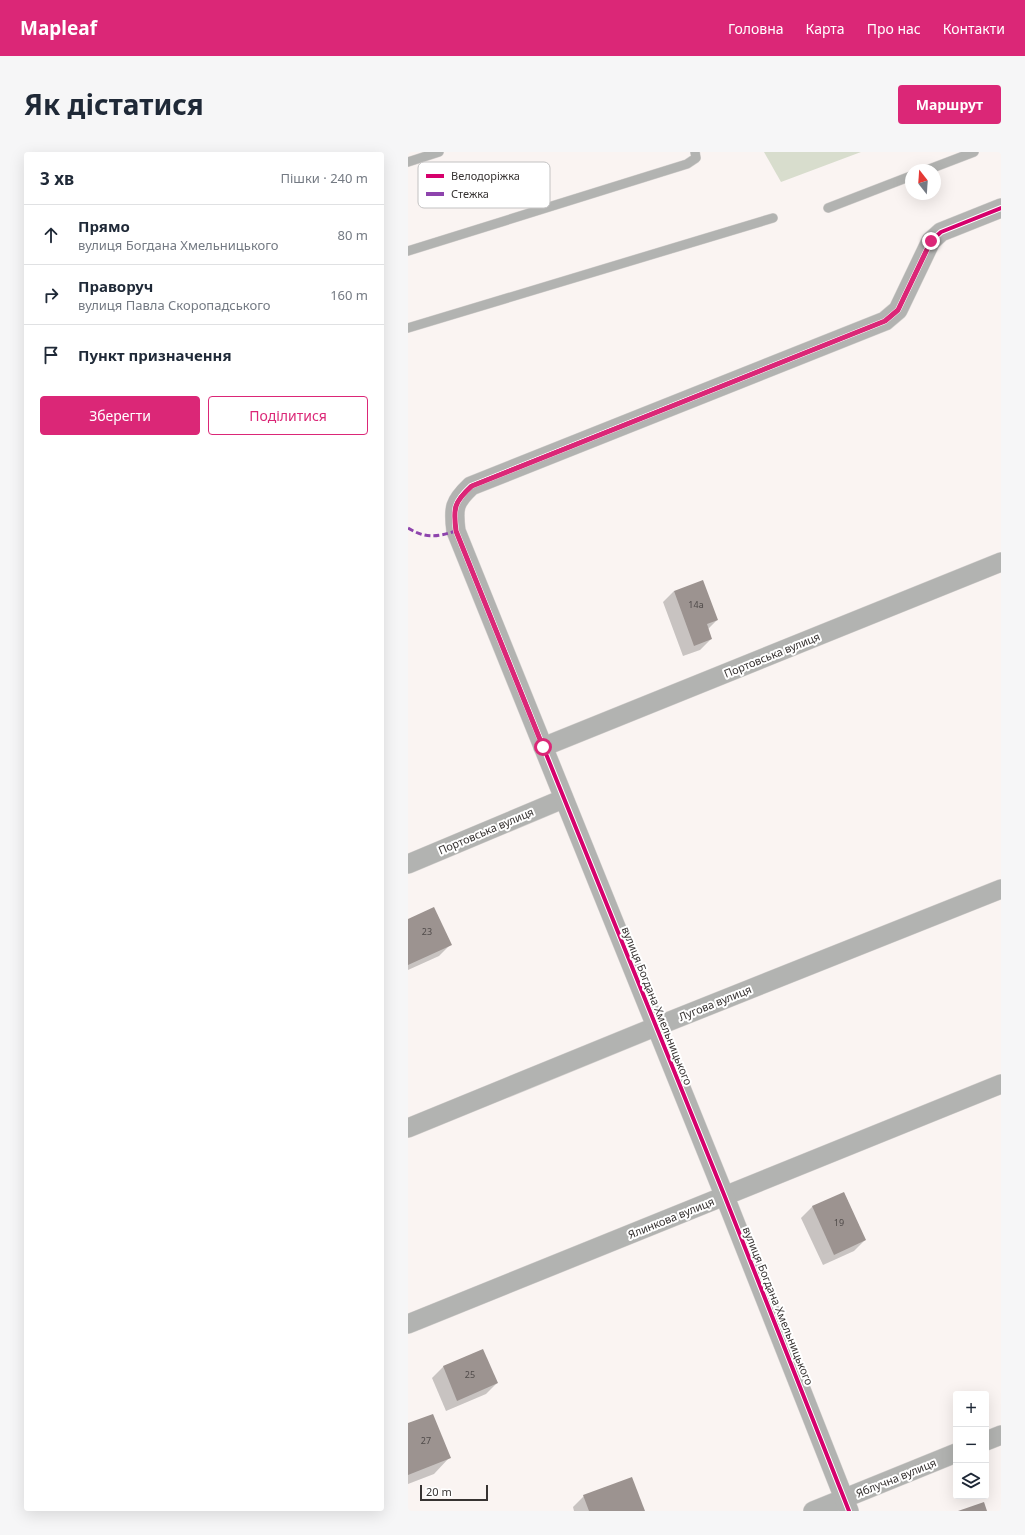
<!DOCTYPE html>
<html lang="uk">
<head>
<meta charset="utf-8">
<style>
  body { margin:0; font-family:"Noto Sans",sans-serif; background:#f6f6f7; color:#1f2937 }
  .controls { position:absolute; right:12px; bottom:12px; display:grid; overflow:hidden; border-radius:4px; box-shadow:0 4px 16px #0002 }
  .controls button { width:36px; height:36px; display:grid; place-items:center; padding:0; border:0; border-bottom:1px solid #e0e1e3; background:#fff; color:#1f2937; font:20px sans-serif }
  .compass { position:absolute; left:497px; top:12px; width:36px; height:36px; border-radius:50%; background:#fff; box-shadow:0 4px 16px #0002; rotate:343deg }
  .scale { position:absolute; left:12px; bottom:10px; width:68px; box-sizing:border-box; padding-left:4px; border:2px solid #373332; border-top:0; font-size:11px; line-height:14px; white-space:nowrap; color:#373332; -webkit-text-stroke:3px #fff; paint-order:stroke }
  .stop { position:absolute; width:12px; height:12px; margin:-9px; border:3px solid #db2777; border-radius:50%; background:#fff }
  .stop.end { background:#db2777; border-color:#fff; box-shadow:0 1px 4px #0008 }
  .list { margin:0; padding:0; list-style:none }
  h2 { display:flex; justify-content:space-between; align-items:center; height:52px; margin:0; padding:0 16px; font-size:17px }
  h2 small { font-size:13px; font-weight:400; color:#747a83 }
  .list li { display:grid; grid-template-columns:26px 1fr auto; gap:12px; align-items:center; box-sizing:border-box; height:60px; padding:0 16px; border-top:1px solid #e0e1e3 }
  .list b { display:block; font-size:15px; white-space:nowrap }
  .list p { margin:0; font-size:13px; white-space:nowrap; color:#747a83 }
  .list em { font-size:13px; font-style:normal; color:#747a83 }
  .actions { display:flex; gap:8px; padding:12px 16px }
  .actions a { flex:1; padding:9px 0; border:1px solid #db2777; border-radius:4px; text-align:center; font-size:14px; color:#db2777 }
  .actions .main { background:#db2777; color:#fff }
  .icon { flex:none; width:22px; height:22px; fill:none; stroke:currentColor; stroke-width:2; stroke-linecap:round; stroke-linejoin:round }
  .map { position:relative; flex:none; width:593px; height:1359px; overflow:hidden; border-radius:4px }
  header { display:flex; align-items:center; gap:24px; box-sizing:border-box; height:56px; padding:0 20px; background:#db2777; color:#fff }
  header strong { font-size:19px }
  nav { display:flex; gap:22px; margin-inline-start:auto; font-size:14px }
  .intro { display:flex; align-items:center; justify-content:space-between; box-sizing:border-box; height:96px; padding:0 24px }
  h1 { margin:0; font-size:28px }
  .button { padding:10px 18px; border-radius:4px; background:#db2777; color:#fff; font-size:14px; font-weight:700 }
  main { display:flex; gap:24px; padding:0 24px }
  aside { flex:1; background:#fff; border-radius:4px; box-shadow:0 4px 16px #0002 }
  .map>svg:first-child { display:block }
  .green { fill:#d8ddcd }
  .shadow { fill:#0003 }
  .building { fill:#9c9390 }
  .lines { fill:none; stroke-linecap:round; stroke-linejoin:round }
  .lane-casing { stroke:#d6d2d0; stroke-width:10 }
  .street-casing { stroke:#d6d2d0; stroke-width:20 }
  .lane { stroke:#b2b3b1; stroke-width:9 }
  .street { stroke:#b2b3b1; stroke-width:19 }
  .quiet { stroke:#8e44ad; stroke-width:3; stroke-dasharray:6 3; stroke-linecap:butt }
  .cycleway-casing { stroke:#fff; stroke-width:6 }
  .cycleway { stroke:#d6006c; stroke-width:4 }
  .route { stroke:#db2777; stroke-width:5 }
  .labels { text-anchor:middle; stroke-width:4; stroke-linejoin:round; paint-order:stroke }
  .number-label { font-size:9px; fill:#504b4a }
  .street-label { font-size:11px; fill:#373332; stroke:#fff }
  .key { fill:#fff; stroke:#c3c2c2; stroke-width:1 }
  .key-label { font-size:11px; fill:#373332 }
</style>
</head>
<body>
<header>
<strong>Mapleaf</strong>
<nav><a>Головна</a><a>Карта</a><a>Про нас</a><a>Контакти</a></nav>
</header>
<div class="intro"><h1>Як дістатися</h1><a class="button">Маршрут</a></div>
<main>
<aside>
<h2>3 хв<small>Пішки · 240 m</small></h2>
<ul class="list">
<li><svg class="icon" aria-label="ahead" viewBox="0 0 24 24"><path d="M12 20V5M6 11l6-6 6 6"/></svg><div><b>Прямо</b><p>вулиця Богдана Хмельницького</p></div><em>80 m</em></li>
<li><svg class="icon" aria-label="right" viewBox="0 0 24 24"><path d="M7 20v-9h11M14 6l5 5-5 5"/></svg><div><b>Праворуч</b><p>вулиця Павла Скоропадського</p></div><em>160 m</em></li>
<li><svg class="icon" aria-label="arrive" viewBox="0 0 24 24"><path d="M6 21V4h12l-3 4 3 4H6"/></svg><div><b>Пункт призначення</b></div></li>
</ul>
<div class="actions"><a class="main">Зберегти</a><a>Поділитися</a></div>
</aside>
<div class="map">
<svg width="593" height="1359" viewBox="0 0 593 1359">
  <rect width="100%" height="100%" fill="#faf4f2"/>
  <polygon class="green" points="356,0 453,0 373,30"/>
  <g class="shadow">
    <polygon points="266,439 309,468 300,477 303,487 292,498 275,504 255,450"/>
    <polygon points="0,768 42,793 31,804 0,818"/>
    <polygon points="436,1041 457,1088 446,1099 415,1113 393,1066 404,1055"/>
    <polygon points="74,1198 89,1231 78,1242 38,1259 24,1226 35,1215"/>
    <polygon points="0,1272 41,1306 26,1322 0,1332"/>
    <polygon points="176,1344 236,1359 166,1359 165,1355"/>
  </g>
  <g class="building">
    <polygon points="295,428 310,468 299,472 304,487 286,494 266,439"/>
    <polygon points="26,755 44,793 0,813 0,767"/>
    <polygon points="436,1040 458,1088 426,1103 404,1054"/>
    <polygon points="75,1197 90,1231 49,1249 35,1214"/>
    <polygon points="25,1262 43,1306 0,1323 0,1271"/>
    <polygon points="224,1325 237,1359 181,1359 175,1343"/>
    <polygon points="576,1350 579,1359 550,1359"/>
  </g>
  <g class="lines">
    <defs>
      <g id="lane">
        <polyline points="0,10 31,0"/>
        <polyline points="519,18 566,0"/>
        <polyline points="420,56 503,24"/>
        <polyline points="0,99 279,12 288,6 287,0"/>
        <polyline points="0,176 365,66"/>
      </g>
      <g id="street">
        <polyline points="135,595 593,410"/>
        <polyline points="0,712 155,647"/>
        <polyline points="0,976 247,875 593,737"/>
        <polyline points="0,1172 593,932"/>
        <polyline points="578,1289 593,1283"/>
        <polyline points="405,1359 548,1301"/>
        <path d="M 441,1359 L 317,1045 L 48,379 C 45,356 46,350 63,334 L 477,169 L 490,158 L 523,89 L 533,80 L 593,56"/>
      </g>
    </defs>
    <use href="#lane" class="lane-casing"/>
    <use href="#street" class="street-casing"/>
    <use href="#lane" class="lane"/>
    <use href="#street" class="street"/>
    <path class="quiet" d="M 0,376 C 18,387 29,385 48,379"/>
    <defs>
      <path id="cycleway" d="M 441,1359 L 317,1045 L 48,379 C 45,356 46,350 63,334 L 477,169 L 490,158 L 523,89 L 533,80 L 593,56"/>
    </defs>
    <use href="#cycleway" class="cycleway-casing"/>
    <use href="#cycleway" class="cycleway"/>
  </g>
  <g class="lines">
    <path class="route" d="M 135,595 L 48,379 C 45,356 46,350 64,334 L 477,169 L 490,158 L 523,89"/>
  </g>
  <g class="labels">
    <g class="number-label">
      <text x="288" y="456">14а</text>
      <text x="19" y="783">23</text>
      <text x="431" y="1074">19</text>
      <text x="62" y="1226">25</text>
      <text x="18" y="1292">27</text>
    </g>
    <g class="street-label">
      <text transform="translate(364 503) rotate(-22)" y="4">Портовська вулиця</text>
      <text transform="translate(78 679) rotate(-23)" y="4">Портовська вулиця</text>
      <text transform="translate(307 851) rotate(-22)" y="4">Лугова вулиця</text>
      <text transform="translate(249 854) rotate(68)" y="4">вулиця Богдана Хмельницького</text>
      <text transform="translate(263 1066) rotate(-22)" y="4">Ялинкова вулиця</text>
      <text transform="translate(370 1154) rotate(68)" y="4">вулиця Богдана Хмельницького</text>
      <text transform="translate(488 1326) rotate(-22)" y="4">Яблучна вулиця</text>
    </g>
  </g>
  <rect x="10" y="10" width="132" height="46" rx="6" class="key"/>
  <rect x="18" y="22" width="18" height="4" fill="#d6006c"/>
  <rect x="18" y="40" width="18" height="4" fill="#8e44ad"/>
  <g class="key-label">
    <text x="43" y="28">Велодоріжка</text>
    <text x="43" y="46">Стежка</text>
  </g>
</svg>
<div class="controls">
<button>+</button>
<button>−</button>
<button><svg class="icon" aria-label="layers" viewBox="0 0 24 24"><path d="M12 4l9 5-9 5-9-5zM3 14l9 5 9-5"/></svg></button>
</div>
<svg class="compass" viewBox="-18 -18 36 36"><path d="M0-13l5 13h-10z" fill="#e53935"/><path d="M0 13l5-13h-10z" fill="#747a83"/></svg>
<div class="scale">20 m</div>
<div class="stop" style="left:135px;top:595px"></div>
<div class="stop end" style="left:523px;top:89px"></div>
</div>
</main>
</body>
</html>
